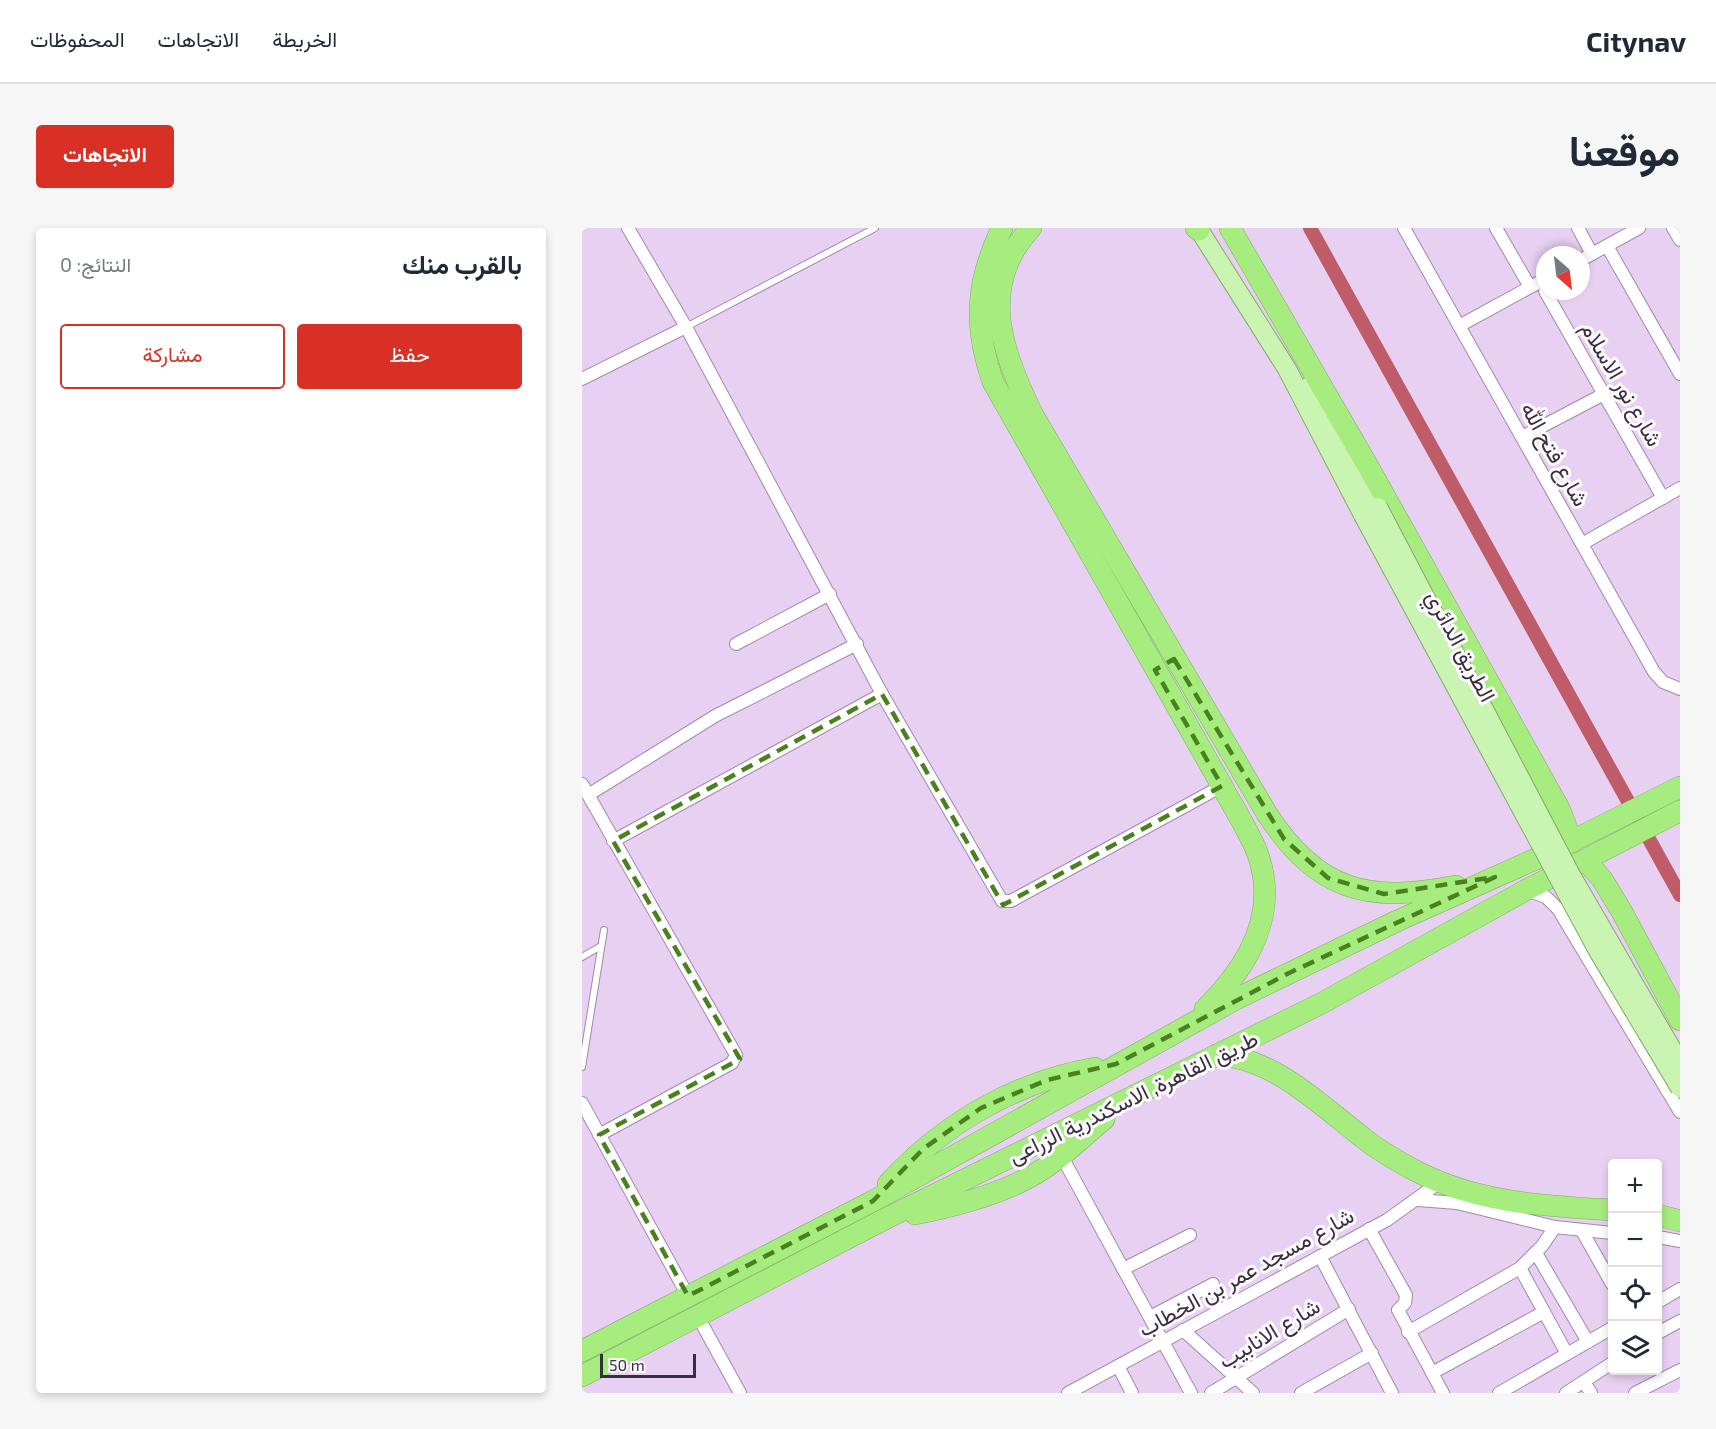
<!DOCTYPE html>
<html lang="ar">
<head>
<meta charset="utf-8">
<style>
  body { margin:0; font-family:"Exo 2",Vazirmatn,sans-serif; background:#f6f6f7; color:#1f2937; direction:rtl }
  .controls { position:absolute; right:18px; bottom:18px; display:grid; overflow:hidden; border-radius:6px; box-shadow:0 3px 9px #0003 }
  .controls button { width:54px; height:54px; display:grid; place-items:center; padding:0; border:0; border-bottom:2px solid #e0e1e3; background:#fff; color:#1f2937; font:30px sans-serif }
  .compass { position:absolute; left:954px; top:18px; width:54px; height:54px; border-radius:50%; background:#fff; box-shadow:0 3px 9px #0003; rotate:152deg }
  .scale { position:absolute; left:18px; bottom:15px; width:96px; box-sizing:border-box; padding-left:6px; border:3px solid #382f3c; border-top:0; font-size:16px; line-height:21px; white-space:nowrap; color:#382f3c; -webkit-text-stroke:4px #fdfafe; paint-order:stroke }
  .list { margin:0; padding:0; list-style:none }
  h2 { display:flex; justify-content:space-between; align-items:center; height:78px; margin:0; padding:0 24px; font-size:26px }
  h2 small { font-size:20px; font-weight:400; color:#747a83 }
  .actions { display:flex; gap:12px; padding:18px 24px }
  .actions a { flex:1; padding:14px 0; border:2px solid #d93025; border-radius:6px; text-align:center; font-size:21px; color:#d93025 }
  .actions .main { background:#d93025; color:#fff }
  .icon { flex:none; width:33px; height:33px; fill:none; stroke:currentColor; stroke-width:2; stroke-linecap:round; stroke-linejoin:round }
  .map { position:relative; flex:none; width:1098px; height:1165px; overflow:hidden; direction:ltr; border-radius:6px }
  header { display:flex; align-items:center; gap:36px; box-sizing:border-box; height:84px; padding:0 30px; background:#fff; border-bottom:2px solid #e0e1e3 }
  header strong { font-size:28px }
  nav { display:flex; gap:33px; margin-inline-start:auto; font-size:21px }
  .intro { display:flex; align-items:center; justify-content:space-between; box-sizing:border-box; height:144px; padding:0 36px }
  h1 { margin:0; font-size:42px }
  .button { padding:15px 27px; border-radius:6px; background:#d93025; color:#fff; font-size:21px; font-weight:700 }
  main { display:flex; gap:36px; padding:0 36px }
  aside { flex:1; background:#fff; border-radius:6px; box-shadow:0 3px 9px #0003 }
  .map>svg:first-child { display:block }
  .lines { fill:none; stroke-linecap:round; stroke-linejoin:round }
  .canal { stroke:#bf5c67; stroke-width:14 }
  .lane-casing { stroke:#a089aa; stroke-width:8 }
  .street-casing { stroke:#a089aa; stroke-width:14 }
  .primary-casing { stroke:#80aa68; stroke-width:20 }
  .highway-casing { stroke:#80aa68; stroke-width:22 }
  .lane { stroke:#fff; stroke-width:6 }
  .street { stroke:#fff; stroke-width:12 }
  .primary { stroke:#caf4b2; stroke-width:18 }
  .highway { stroke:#a7ec7f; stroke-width:21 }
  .primary-bridge-casing { stroke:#80aa68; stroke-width:20; stroke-linecap:butt }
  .primary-bridge { stroke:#caf4b2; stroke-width:18 }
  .marked { fill:none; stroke:#49821d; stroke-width:4.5; stroke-dasharray:12 8; stroke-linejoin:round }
  .labels { text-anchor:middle; stroke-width:6; stroke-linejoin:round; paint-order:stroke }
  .street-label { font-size:22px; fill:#382f3c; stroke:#fdfafe }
</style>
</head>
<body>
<header>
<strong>Citynav</strong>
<nav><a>الخريطة</a><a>الاتجاهات</a><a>المحفوظات</a></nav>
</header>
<div class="intro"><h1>موقعنا</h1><a class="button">الاتجاهات</a></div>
<main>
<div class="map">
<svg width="1098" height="1165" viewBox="0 0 1098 1165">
  <rect width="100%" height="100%" fill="#e8d0f3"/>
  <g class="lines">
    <polyline class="canal" points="728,0 1098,667"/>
    <defs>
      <g id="lane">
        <polyline points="104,99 293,0"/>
        <polyline points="0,729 19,718"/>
        <polyline points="0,839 22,702"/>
      </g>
      <g id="street">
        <polyline points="46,0 104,99 300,466 420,673 429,673 640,558"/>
        <polyline points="822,0 1072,444 1081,454 1098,461"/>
        <polyline points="914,0 948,59"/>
        <polyline points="996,0 1010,26"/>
        <polyline points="1091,0 1098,12"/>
        <polyline points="1025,18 1098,146"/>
        <polyline points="999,32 1057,0"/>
        <polyline points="963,63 1081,270"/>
        <polyline points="877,98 963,51"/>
        <polyline points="0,151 104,99"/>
        <polyline points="940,209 1022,166"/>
        <polyline points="1000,316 1098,260"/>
        <polyline points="154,416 248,366"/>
        <polyline points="0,556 154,827 150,835 17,907"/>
        <polyline points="6,567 133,488 275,416"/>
        <polyline points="31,613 300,466"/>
        <polyline points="945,662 964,669 976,681 1098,884"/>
        <polyline points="0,875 106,1068"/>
        <polyline points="479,927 609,1165"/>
        <polyline points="836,972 875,975 973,999 1030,1005"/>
        <polyline points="787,1001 824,1067 823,1075 816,1082 861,1165"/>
        <polyline points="1000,1003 1030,1056"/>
        <polyline points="1076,1009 1098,1013"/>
        <polyline points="954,1025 1006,1114"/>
        <polyline points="738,1028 810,1165"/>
        <polyline points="938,1040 985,1126"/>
        <polyline points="541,1041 608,1007"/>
        <polyline points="1076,1074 1098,1061"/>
        <polyline points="115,1087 158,1165"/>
        <polyline points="568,1089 631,1056"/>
        <polyline points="601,1102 671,1165"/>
        <polyline points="826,1104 938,1040 960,1018 973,999"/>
        <polyline points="1076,1105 1098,1093"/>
        <polyline points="536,1138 550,1165"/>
        <polyline points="850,1145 962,1084"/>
        <polyline points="1002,1154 1009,1165"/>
        <polyline points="486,1165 805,992 858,954"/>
        <polyline points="629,1165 767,1081"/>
        <polyline points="719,1165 790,1125"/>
        <polyline points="917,1165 1030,1100"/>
        <polyline points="984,1165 1030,1135"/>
        <polyline points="1053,1165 1098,1142"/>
      </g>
      <g id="primary">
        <polyline points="616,0 705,141 781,287"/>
        <polyline points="727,158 796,279"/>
      </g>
      <g id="highway">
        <path d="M 420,0 C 394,54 391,97 411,154 L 640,558 C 651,579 666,601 675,624 C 698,685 666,739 623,781"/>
        <path d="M 449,0 C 395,57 420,125 451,187 L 685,586 C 737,664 785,675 874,658"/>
        <polyline points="614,0 617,2"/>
        <polyline points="648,0 787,240 978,582 990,614"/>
        <polyline points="1004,633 1020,651 1040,684 1098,792"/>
        <path d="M 634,827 C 691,829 737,876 780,909 C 796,922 815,933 834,943 C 895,975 963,978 1030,982"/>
        <path d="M 306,956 C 361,896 432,854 513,840"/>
        <path d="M 333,986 C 375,978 425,965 461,941 C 483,927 502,908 522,891"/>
        <polyline points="1076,987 1098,993"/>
        <polyline points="0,1123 291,973 654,771 815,693 956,630 1098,559"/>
        <polyline points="0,1148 303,991 740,775 944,662 1098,583"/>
      </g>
    </defs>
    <use href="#lane" class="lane-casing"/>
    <use href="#street" class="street-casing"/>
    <use href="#primary" class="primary-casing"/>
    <use href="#highway" class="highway-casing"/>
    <use href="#lane" class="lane"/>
    <use href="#street" class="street"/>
    <use href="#primary" class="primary"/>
    <use href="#highway" class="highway"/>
    <defs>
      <g id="primary-bridge">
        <polyline points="796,279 989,647 1098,835"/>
        <polyline points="781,287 1016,723 1098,860"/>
      </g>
    </defs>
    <use href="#primary-bridge" class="primary-bridge-casing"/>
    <use href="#primary-bridge" class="primary-bridge"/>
  </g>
  <path class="marked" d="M 592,431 L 702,611 L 746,650 L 802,666 L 913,649 L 707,745 L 534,836 L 465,852 L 399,880 L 341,921 L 291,973 L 106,1068 L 17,907 L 158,831 L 31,613 L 300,466 L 421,677 L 640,558 L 573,442 Z"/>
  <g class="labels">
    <g class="street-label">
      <text transform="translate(1040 156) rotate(60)" y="8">شارع نور الاسلام</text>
      <text transform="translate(973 226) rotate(61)" y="8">شارع فتح الله</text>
      <text transform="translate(879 418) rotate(62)" y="8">الطريق الدائري</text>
      <text transform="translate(551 869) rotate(-26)" y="8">طريق القاهرة, الاسكندرية الزراعى</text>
      <text transform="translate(664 1044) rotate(-29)" y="8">شارع مسجد عمر بن الخطاب</text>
      <text transform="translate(687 1105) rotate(-31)" y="8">شارع الانابيب</text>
    </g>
  </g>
</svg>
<div class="controls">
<button>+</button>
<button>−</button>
<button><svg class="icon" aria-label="locate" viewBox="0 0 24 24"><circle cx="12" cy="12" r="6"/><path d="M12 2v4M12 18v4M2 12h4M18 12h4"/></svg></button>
<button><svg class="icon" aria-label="layers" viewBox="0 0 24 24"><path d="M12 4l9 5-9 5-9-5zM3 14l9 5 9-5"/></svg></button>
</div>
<svg class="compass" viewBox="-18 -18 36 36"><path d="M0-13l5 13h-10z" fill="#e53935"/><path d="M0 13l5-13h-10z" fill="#747a83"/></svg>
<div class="scale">50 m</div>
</div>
<aside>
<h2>بالقرب منك<small>النتائج: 0</small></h2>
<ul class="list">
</ul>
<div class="actions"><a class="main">حفظ</a><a>مشاركة</a></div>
</aside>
</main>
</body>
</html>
